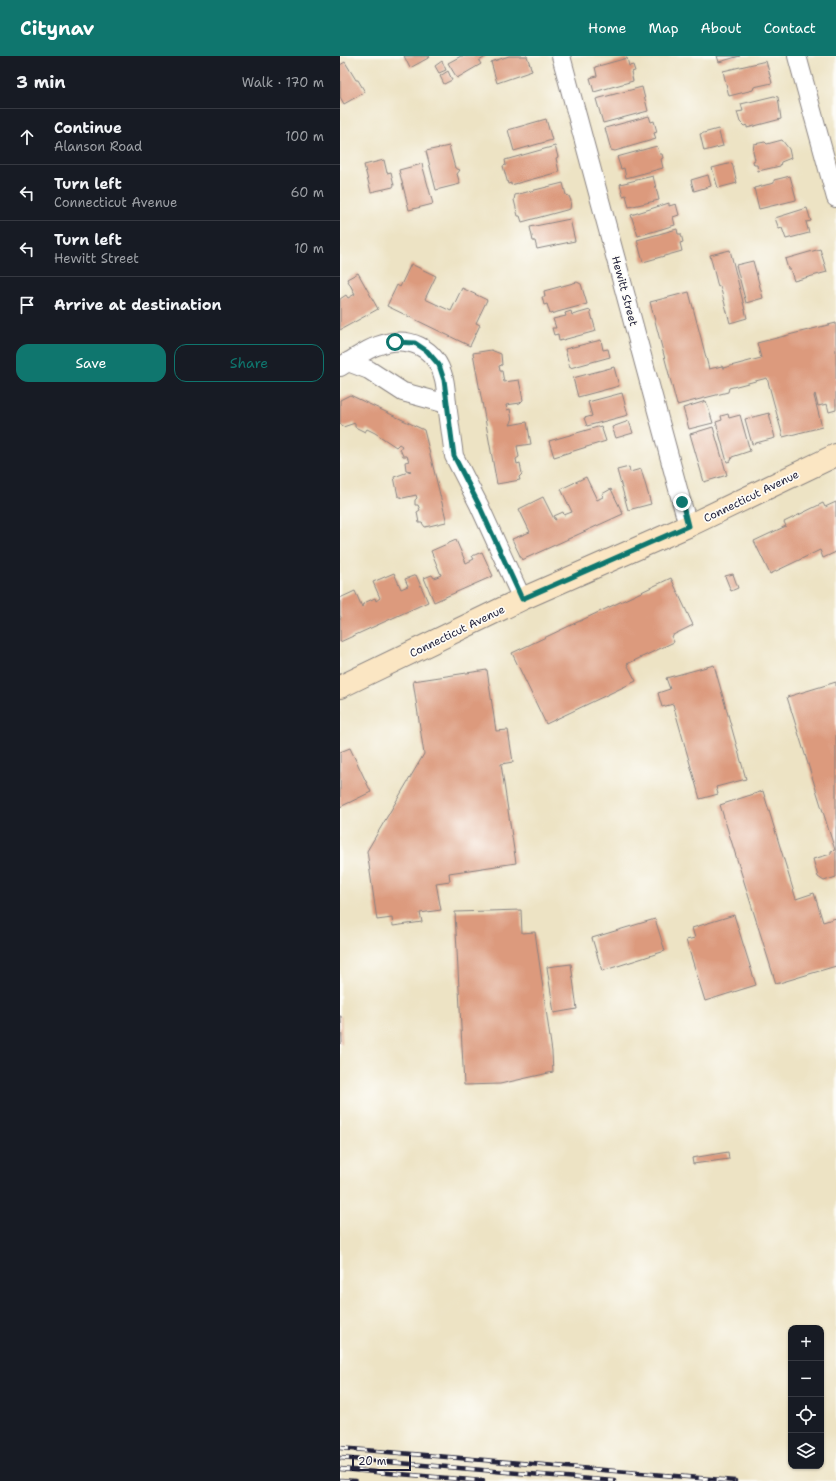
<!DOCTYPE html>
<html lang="en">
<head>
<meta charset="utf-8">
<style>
  body { margin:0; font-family:"Shantell Sans",sans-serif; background:#20242c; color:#f1f3f6 }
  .controls { position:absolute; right:12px; bottom:12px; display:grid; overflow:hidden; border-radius:8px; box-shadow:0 1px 3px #0004 }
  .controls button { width:36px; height:36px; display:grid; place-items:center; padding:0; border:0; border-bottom:1px solid #363941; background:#171b24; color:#f1f3f6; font:20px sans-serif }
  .scale { position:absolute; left:12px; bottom:10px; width:59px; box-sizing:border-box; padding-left:4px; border:2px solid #22223b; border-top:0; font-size:11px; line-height:14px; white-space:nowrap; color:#22223b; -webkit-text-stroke:3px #fdfcf7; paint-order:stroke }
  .stop { position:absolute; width:12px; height:12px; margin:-9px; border:3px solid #0f766e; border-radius:50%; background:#fff }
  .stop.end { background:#0f766e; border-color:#fff; box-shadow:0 1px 4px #0008 }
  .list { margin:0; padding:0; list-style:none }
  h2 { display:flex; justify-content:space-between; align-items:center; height:52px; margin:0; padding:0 16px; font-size:17px }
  h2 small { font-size:13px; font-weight:400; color:#9ea1a6 }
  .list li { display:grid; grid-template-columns:26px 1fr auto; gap:12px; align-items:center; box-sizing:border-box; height:56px; padding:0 16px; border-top:1px solid #363941 }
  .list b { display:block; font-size:15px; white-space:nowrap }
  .list p { margin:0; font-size:13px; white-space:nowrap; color:#9ea1a6 }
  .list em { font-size:13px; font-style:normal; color:#9ea1a6 }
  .actions { display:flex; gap:8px; padding:12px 16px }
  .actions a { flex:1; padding:9px 0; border:1px solid #0f766e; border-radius:12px; text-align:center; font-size:14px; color:#0f766e }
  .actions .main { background:#0f766e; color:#fff }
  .icon { flex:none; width:22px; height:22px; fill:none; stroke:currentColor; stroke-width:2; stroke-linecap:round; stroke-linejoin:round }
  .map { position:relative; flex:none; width:496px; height:1425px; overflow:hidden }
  header { display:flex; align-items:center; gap:24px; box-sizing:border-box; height:56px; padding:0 20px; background:#0f766e; color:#fff }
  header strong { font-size:19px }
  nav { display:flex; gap:22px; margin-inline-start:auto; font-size:14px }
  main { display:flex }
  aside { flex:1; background:#171b24 }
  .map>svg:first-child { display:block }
  .building { fill:#dc9a7d }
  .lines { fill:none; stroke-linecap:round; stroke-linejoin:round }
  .street-casing { stroke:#888280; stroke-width:20 }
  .secondary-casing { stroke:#888280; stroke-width:24 }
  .street { stroke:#fff; stroke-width:18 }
  .secondary { stroke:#fbe6c3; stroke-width:22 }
  .rail-casing { stroke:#22223b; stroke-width:4.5 }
  .rail { stroke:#fdfcf7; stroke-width:3; stroke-dasharray:9; stroke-linecap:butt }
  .route { stroke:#0f766e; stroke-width:5 }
  .labels { text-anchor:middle; stroke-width:3.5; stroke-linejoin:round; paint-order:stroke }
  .street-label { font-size:11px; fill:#22223b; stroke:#fdfcf7 }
</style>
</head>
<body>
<header>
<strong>Citynav</strong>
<nav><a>Home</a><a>Map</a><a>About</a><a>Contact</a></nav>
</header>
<main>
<aside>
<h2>3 min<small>Walk · 170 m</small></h2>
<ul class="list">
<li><svg class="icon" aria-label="ahead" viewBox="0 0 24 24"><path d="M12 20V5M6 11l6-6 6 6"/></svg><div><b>Continue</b><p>Alanson Road</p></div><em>100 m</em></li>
<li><svg class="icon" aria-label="left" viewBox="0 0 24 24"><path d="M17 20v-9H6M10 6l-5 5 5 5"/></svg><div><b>Turn left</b><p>Connecticut Avenue</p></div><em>60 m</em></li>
<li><svg class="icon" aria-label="left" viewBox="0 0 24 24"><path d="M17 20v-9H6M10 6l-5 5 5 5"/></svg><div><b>Turn left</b><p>Hewitt Street</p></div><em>10 m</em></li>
<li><svg class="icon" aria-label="arrive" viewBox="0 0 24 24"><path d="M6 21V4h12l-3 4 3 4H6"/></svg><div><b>Arrive at destination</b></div></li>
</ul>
<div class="actions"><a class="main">Save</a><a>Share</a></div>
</aside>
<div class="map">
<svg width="496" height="1425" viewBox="0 0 496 1425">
  <rect width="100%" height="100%" fill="#fdfcf7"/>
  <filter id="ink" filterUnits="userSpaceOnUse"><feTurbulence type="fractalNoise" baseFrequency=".025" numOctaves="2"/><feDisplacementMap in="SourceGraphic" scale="8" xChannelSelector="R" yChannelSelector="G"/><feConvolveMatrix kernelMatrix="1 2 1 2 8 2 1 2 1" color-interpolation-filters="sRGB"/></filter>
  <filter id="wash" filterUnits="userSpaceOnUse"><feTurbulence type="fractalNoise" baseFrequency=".012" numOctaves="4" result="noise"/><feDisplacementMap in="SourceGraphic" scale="16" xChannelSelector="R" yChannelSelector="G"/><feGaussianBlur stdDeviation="0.9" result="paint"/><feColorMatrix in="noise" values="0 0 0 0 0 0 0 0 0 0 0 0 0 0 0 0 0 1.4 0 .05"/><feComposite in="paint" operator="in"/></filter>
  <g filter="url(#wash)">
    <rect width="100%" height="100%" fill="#ede3c4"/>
    <g id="blocks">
      <g class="building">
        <polygon points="64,0 89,0 90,1 70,12"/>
        <polygon points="121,0 147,0 139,5 141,8 117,22 108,7"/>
        <polygon points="169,0 187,0 192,15 157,27 151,6"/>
        <polygon points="377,0 400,0 379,6"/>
        <polygon points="287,2 289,10 293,9 295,15 291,16 293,25 254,36 250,22 257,20 255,11"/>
        <polygon points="102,5 106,14 99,17 95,10"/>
        <polygon points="426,5 432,27 414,31 413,34 389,40 383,15"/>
        <polygon points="5,6 16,24 18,24 25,36 4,48 0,41 0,9"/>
        <polygon points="108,15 112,24 104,28 100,20"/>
        <polygon points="302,31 308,55 263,67 256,43"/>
        <polygon points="434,40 438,41 441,63 407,72 407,69 404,70 400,66 397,56 403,55 401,48"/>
        <polygon points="309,60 311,66 314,65 317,76 314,77 316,83 275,95 271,94 265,72"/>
        <polygon points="206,63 212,84 174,95 168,74"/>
        <polygon points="378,73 383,90 364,95 360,78"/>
        <polygon points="442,84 449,93 451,102 441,106 440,110 418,115 417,109 414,109 413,105 415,104 413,95 414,88 425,86 427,88"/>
        <polygon points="109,90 115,112 120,114 117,118 120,128 96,134 86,95"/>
        <polygon points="215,90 218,101 216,102 219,116 171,129 171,127 168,128 163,110 166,109 165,104"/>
        <polygon points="317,90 320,98 322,98 323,102 321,103 323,112 286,122 284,112 281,113 277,101"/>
        <polygon points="44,104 47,117 51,116 54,129 53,131 31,136 24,109"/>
        <polygon points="392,107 397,127 378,132 372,112"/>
        <polygon points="82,108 93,148 69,154 59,114"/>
        <polygon points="368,119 371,130 354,135 351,124"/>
        <polygon points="313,120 319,144 289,151 286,139 283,140 280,128"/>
        <polygon points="450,120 456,142 456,144 419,153 414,132 434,127 434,124"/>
        <polygon points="223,127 226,139 229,140 231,145 230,153 182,166 180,160 178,160 174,144 175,139"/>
        <polygon points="329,147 329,150 336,148 339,159 333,161 335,169 298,180 291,159"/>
        <polygon points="467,152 471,165 466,166 469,177 446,183 442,172 439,173 435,162"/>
        <polygon points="230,163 235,185 197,193 195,185 193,185 190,171"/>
        <polygon points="337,173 338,178 341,178 343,186 340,187 342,195 303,206 297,184"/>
        <polygon points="480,193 487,216 454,225 450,213 448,213 445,203"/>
        <polygon points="390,194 407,262 390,267 380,230 378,231 370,199"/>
        <polygon points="413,205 423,242 406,247 396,209"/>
        <polygon points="71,208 96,220 85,243 111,255 122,232 147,244 136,267 140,269 130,290 47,250 57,229 60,231"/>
        <polygon points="18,217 38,253 0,274 0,243 6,239 8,242 15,238 7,223"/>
        <polygon points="237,226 241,228 247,248 210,258 207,248 204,249 202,241 205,241 204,235"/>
        <polygon points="349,236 369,313 382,310 383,312 421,302 417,287 496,267 496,354 489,356 487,348 478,350 475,338 474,340 482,371 443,381 427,322 389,332 388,336 337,349 310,246"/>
        <polygon points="250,254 256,275 219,285 218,278 214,279 212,272 216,272 213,263 226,260 225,257 231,255 232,259"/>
        <polygon points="261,284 263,294 268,293 270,301 230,312 225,293"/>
        <polygon points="151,294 161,298 162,309 159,310 160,315 162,315 164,326 179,324 183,344 180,347 166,349 167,354 170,353 172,365 170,369 187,366 191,388 177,390 179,401 176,403 177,408 180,407 182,418 179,421 180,424 157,428 133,297"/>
        <polygon points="274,311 279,330 238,341 233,322"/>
        <polygon points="282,337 288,359 247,370 244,362 252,360 248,346"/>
        <polygon points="10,339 84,374 106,463 106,466 85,471 82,467 79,467 77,456 80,454 78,449 75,449 75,444 77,442 76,439 63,442 58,440 54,421 71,415 66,414 65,406 69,405 67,400 63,400 60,393 62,390 59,388 56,391 35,377 27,373 25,376 15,371 15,367 3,371 0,367 0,344"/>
        <polygon points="366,345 373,367 349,373 343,352"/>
        <polygon points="429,357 435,382 412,388 405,363"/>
        <polygon points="388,358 389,362 400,359 410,395 392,401 391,405 387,406 376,366 382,364 381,360"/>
        <polygon points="289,365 293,377 276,382 272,371"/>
        <polygon points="261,370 266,385 214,401 209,385"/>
        <polygon points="373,371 387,419 364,426 350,378"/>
        <polygon points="289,411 290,416 301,413 311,448 288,454 277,414"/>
        <polygon points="246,421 257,444 263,441 262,438 271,433 283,458 182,504 172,483 190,476 179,453 203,441 214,463 216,464 214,460 223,456 224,459 232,456 221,433"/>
        <polygon points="496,446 496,496 483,502 480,494 430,518 414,485 446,470 444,466 483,447 485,451"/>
        <polygon points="116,484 126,507 134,503 132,500 142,496 153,520 94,546 84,522 92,519 94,522 101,519 91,495"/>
        <polygon points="54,517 61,533 68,530 65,523 76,519 88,546 0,586 0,563 1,562 0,559 0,542 15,535 22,551 24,547 35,542 36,545 40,542 33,526"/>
        <polygon points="393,518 398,532 391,535 385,520"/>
        <polygon points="331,522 353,569 331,580 334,586 287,608 296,625 206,668 172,597"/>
        <polygon points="374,609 406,723 376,731 378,738 360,743 333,648 322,651 318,637 330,633 326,622"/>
        <polygon points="147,614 156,675 168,674 173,706 161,708 176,807 109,817 110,825 96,827 101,854 80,857 82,866 53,870 52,862 37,864 27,795 84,698 73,625"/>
        <polygon points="496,626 496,821 484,825 478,821 473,803 491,798 491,795 495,794 447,641"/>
        <polygon points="10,692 31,736 0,751 0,696"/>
        <polygon points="423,735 456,843 474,837 483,866 496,862 496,910 436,928 380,749"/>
        <polygon points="181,854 182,877 195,876 212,996 213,1016 160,1028 124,1029 115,856"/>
        <polygon points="394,859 416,929 365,945 346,884 355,882 352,872"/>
        <polygon points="315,863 325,895 262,915 252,882"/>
        <polygon points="231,908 237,953 214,957 207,911"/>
        <polygon points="0,960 1,960 2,987 0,988"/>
        <polygon points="388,1096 389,1103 353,1108 352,1102"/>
      </g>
    </g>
  </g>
  <g filter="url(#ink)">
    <use href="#blocks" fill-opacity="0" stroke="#888280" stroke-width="1"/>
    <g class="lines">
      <defs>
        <g id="street">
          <polyline points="221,0 348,470"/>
          <polyline points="457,0 496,142"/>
          <path d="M 8,306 C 17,301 27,293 37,290 C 68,278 96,291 104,323 C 106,331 106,340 107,348"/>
          <polyline points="0,311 8,306 29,314 63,336 107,348 114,400 139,449 182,543"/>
        </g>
        <polyline id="secondary" points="0,631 182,543 348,470 496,399"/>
      </defs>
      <use href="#street" class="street-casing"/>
      <use href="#secondary" class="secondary-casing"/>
      <use href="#street" class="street"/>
      <use href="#secondary" class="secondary"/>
      <defs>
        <g id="rail">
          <polyline points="0,1392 395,1425"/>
          <polyline points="0,1402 274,1425"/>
          <polyline points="0,1413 143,1425"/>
          <polyline points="0,1424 16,1425"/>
        </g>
      </defs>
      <use href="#rail" class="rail-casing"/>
      <use href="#rail" class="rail"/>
    </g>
  </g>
  <g class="lines" filter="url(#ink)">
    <polyline class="route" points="55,286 75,287 87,295 99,309 104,324 114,400 139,449 182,543 348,470 342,446"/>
  </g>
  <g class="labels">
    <g class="street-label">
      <text transform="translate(285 235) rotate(75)" y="4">Hewitt Street</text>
      <text transform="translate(411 440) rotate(-26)" y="4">Connecticut Avenue</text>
      <text transform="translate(117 575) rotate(-26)" y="4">Connecticut Avenue</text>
    </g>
  </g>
</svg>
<div class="controls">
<button>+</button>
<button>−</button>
<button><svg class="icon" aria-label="locate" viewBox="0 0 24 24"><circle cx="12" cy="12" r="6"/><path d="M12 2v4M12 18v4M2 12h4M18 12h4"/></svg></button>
<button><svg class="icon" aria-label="layers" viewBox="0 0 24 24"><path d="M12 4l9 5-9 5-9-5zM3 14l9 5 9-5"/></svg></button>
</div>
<div class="scale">20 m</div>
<div class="stop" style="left:55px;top:286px"></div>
<div class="stop end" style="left:342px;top:446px"></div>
</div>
</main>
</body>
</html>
